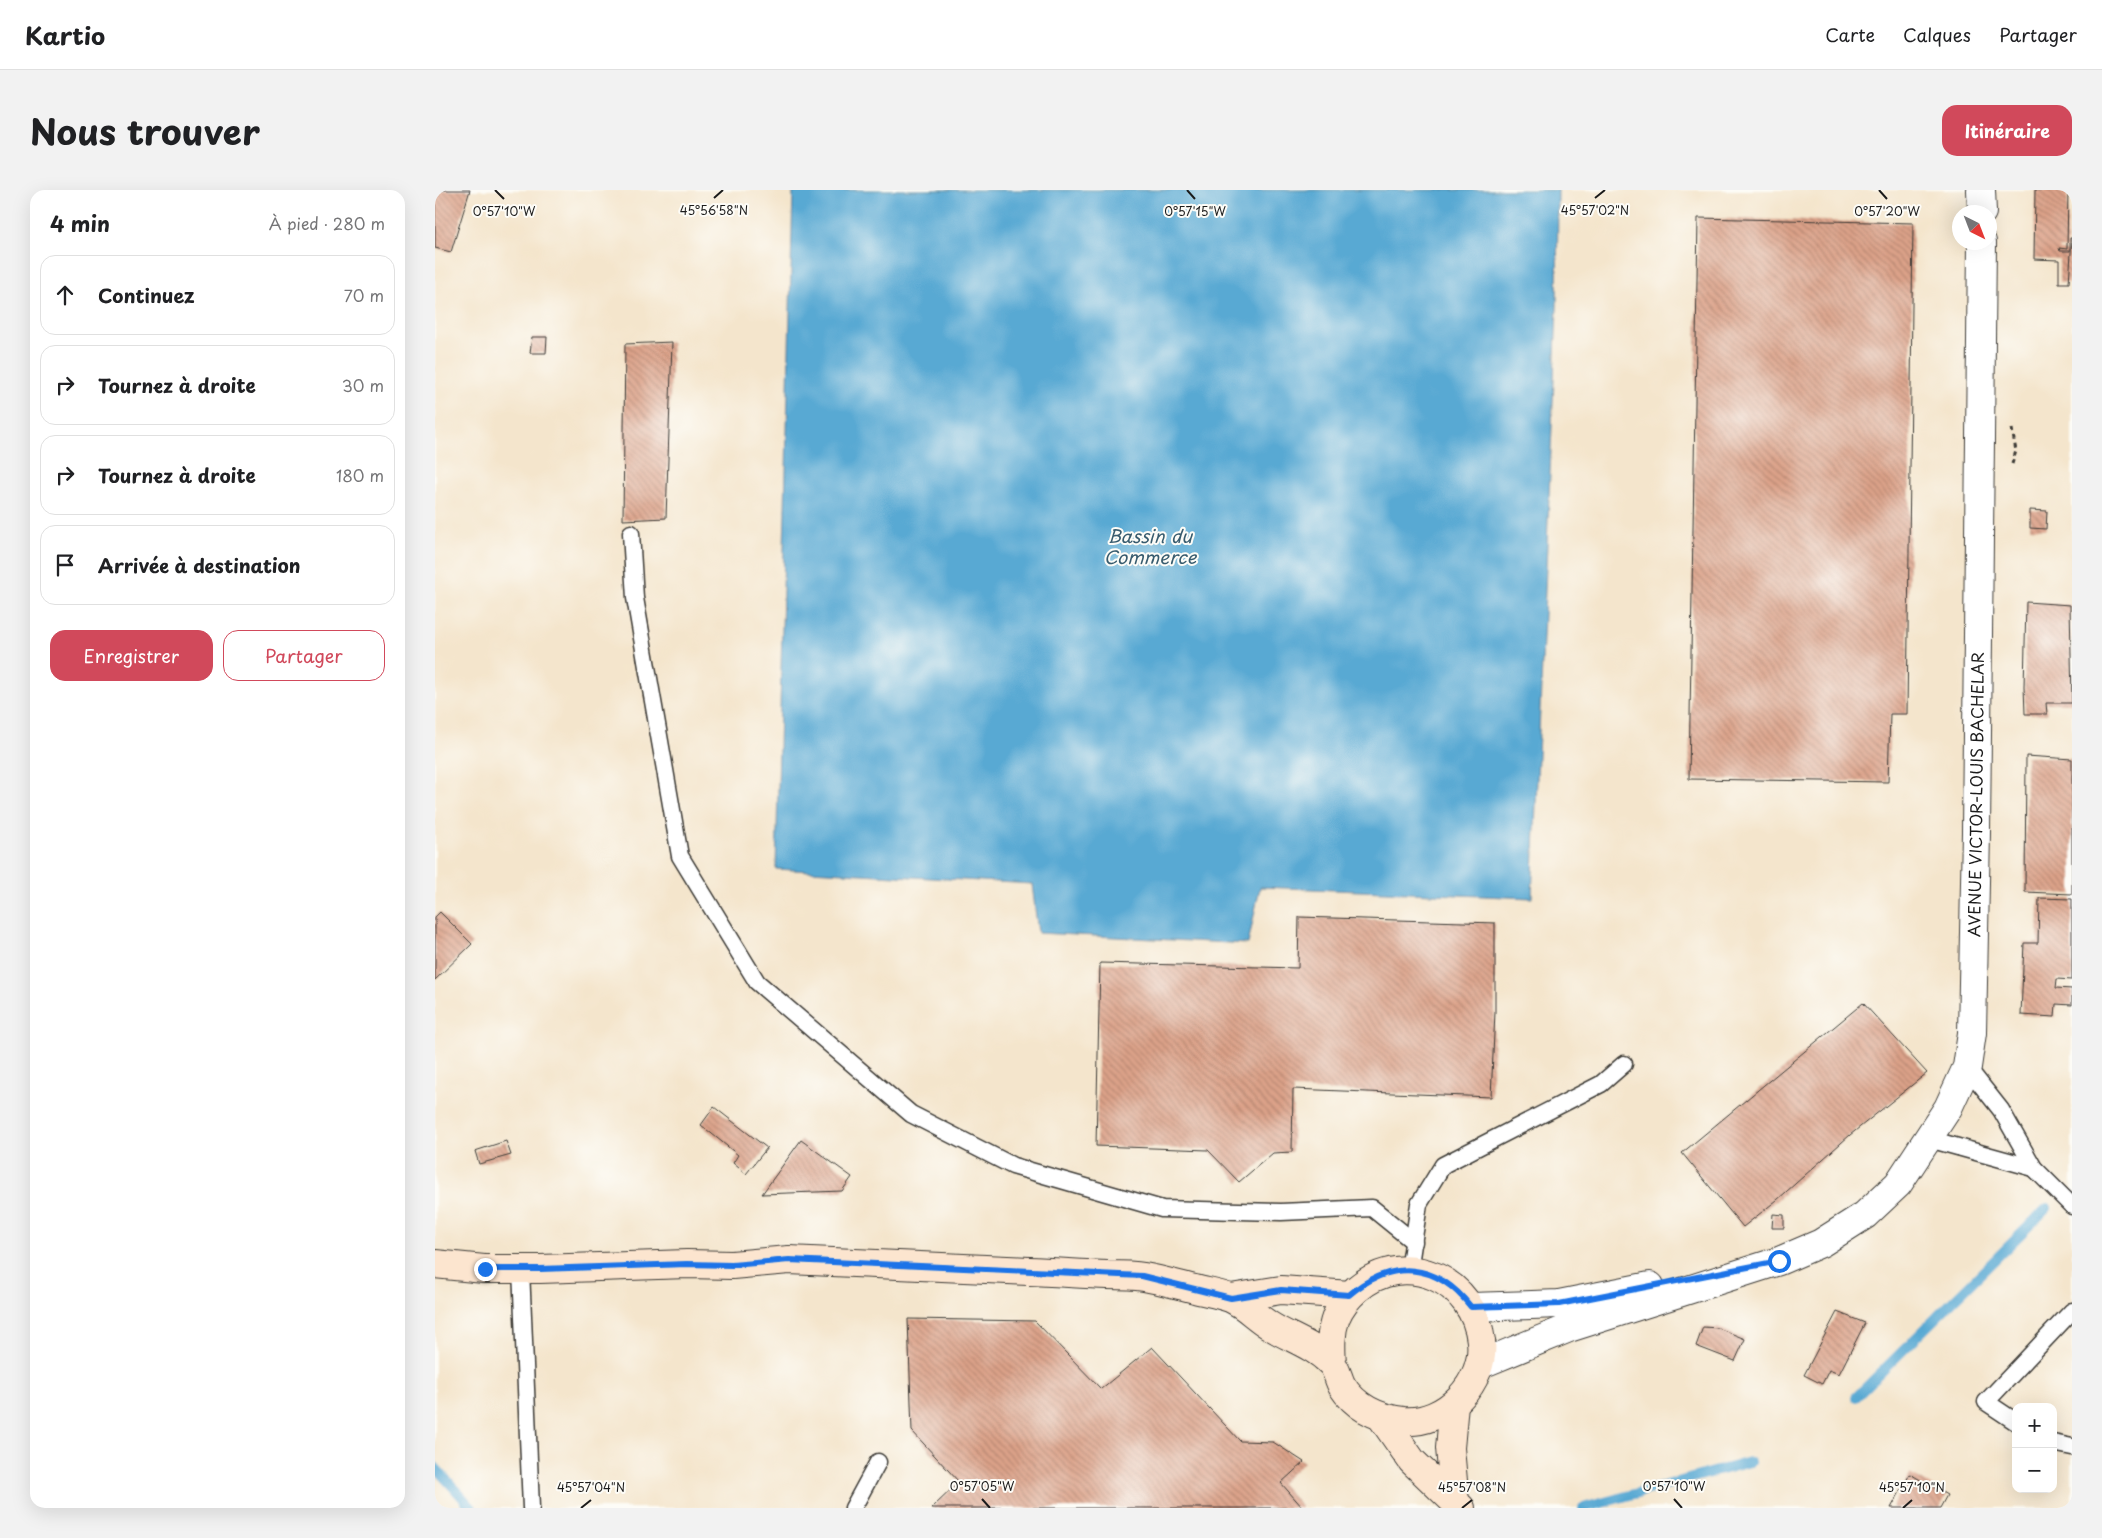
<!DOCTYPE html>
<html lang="fr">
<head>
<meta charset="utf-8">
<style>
  body { margin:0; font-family:"Playpen Sans",sans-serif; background:#f2f2f2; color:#202124 }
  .controls { position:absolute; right:15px; bottom:15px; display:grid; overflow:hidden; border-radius:10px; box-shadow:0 5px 20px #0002 }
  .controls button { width:45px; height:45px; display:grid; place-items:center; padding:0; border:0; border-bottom:1px solid #e0e0e0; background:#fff; color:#202124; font:25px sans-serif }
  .compass { position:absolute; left:1517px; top:15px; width:45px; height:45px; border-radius:50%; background:#fff; box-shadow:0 5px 20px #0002; rotate:138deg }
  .stop { position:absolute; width:15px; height:15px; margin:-11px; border:4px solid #1a73e8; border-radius:50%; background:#fff }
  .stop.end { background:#1a73e8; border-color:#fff; box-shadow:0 1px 5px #0008 }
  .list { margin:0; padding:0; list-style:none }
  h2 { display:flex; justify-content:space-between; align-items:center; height:65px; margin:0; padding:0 20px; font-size:21px }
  h2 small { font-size:16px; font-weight:400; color:#757577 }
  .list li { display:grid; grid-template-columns:32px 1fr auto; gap:15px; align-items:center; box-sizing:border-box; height:80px; margin:0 10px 10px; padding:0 10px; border:1px solid #e0e0e0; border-radius:15px }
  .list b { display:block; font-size:19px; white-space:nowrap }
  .list em { font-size:16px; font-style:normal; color:#757577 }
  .actions { display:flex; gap:10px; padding:15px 20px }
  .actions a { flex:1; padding:11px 0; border:1px solid #d1495b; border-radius:15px; text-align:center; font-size:18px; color:#d1495b }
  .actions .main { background:#d1495b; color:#fff }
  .icon { flex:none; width:28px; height:28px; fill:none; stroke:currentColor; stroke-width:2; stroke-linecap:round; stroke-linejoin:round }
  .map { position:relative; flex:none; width:1637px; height:1318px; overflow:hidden; border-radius:15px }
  header { display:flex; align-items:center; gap:30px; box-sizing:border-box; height:70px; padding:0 25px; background:#fff; border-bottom:1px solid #e0e0e0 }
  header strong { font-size:24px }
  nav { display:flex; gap:28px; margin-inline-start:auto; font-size:18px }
  .intro { display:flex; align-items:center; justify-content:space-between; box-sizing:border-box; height:120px; padding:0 30px }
  h1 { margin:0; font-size:35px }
  .button { padding:12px 22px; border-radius:15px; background:#d1495b; color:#fff; font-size:18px; font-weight:700 }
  main { display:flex; gap:30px; padding:0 30px }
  aside { flex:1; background:#fff; border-radius:15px; box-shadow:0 5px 20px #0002 }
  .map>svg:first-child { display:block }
  .water { fill:#59a9d3; stroke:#3a6278 }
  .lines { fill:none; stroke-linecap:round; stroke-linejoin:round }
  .stream { stroke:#59a9d3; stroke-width:10 }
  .building { fill:url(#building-back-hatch) }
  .service-casing { stroke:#3c3a36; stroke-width:19 }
  .tertiary-casing { stroke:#3c3a36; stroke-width:30 }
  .secondary-casing { stroke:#3c3a36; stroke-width:30 }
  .path { stroke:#3c3a36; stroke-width:3; stroke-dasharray:4 4; stroke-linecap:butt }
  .service { stroke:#fff; stroke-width:16 }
  .tertiary { stroke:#fff; stroke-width:28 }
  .secondary { stroke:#fce5cf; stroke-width:28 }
  .route { stroke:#1a73e8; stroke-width:6 }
  .ticks { fill:none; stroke:#1c1c1c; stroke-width:2 }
  .labels { text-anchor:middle; stroke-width:4; stroke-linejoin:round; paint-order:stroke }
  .street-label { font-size:16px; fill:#1c1c1c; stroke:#fdfcf7 }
  .water-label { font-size:18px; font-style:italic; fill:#375b6e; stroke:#fdfcf7 }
  .ticks-label { font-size:12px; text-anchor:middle; fill:#1c1c1c; stroke:#fdfcf7; stroke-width:4; stroke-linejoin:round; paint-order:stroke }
</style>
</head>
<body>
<header>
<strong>Kartio</strong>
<nav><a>Carte</a><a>Calques</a><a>Partager</a></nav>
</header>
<div class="intro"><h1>Nous trouver</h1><a class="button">Itinéraire</a></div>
<main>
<aside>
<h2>4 min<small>À pied · 280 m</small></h2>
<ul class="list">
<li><svg class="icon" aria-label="ahead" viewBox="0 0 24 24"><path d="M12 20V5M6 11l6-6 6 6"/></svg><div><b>Continuez</b></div><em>70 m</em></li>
<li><svg class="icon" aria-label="right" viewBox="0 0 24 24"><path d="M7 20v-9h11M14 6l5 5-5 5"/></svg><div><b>Tournez à droite</b></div><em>30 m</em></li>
<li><svg class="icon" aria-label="right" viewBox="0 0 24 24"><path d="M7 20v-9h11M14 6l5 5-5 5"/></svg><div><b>Tournez à droite</b></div><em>180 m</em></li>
<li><svg class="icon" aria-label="arrive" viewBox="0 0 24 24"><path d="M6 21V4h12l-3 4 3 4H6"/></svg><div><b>Arrivée à destination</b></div></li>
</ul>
<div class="actions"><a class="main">Enregistrer</a><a>Partager</a></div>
</aside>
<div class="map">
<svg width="1637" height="1318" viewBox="0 0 1637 1318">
  <defs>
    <pattern id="building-back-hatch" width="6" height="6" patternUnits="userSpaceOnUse" patternTransform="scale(1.25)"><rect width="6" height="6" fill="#dca289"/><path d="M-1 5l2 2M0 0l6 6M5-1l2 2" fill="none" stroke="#b2836f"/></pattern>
  </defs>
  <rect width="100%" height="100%" fill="#fdfcf7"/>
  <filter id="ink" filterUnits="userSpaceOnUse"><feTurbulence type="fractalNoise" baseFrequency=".02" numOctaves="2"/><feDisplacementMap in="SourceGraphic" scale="10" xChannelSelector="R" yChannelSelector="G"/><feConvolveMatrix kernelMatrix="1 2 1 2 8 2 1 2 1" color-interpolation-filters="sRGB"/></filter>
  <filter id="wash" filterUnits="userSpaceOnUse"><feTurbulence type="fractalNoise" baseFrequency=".0096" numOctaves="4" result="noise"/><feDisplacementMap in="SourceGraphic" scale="20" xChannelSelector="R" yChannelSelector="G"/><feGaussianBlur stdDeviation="1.12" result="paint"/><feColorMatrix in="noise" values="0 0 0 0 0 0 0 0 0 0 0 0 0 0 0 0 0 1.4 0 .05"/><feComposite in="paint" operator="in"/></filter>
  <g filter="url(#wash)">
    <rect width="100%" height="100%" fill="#f4e5cc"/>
    <polygon class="water" points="358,0 1123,0 1122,119 1097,708 825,697 813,754 603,743 597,694 341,679"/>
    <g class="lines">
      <g class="stream">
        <polyline points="1421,1207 1612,1018"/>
        <polyline points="0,1277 37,1318"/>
        <polyline points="1148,1318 1315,1272"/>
      </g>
    </g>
    <g id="blocks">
      <g class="building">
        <polygon points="0,0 35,0 16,62 0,58"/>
        <polygon points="1600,0 1633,0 1632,59 1624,58 1625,61 1635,61 1635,48 1637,48 1634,93 1624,93 1624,70 1599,69"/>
        <polygon points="1263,28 1478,33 1472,524 1455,524 1453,592 1254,589"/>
        <polygon points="97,147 112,147 111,163 95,163"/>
        <polygon points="237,152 231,328 188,330 190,154"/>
        <polygon points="1595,320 1612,321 1611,339 1595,338"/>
        <polygon points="1591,412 1635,415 1637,513 1611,513 1612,524 1590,524 1589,497"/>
        <polygon points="1591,566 1637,569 1637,704 1590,702"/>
        <polygon points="1604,708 1637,709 1637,790 1622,789 1621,798 1637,799 1637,815 1621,814 1620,827 1586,825 1589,753 1603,753"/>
        <polygon points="5,722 37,754 0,790 0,727"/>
        <polygon points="864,727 1060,733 1060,822 1056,907 858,899 857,962 838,963 804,992 773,960 661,956 665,773 863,778"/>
        <polygon points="1428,813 1492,883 1415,945 1342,1010 1308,1037 1247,963"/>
        <polygon points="279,917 332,958 311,984 298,973 303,965 266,935"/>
        <polygon points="366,950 417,987 407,1001 327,1004"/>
        <polygon points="71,951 76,965 44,974 40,961"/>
        <polygon points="1338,1024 1349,1025 1349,1038 1337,1038"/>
        <polygon points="1402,1122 1430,1133 1404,1184 1394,1180 1387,1194 1369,1185"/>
        <polygon points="473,1129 600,1131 666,1199 717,1157 805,1251 838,1252 869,1272 846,1293 868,1318 497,1318 524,1292 477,1241"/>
        <polygon points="1268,1137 1283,1138 1310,1149 1300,1171 1261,1156"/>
        <polygon points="1475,1284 1512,1305 1505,1318 1456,1318"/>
      </g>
    </g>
  </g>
  <g filter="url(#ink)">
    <use href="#blocks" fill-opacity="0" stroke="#3c3a36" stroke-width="1"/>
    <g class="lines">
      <defs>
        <g id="service">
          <polyline points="196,343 200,408 245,666 322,792 476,924 578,976 727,1019 846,1022 937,1018 979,1052"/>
          <polyline points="1532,877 1566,920 1599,978 1637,1016"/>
          <polyline points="1494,949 1599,978"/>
          <polyline points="86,1079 96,1318"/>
          <polyline points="974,1081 984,1014 1008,975 1166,894 1189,874"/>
          <polyline points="1581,1232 1551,1212 1637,1121"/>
          <polyline points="1618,1253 1637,1257"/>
          <polyline points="418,1318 443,1272"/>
        </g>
        <g id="tertiary">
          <polyline points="1546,0 1547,22"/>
          <polyline points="1036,1117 1124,1114 1215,1096"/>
          <path id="s1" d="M 1044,1175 L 1134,1138 L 1344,1071 L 1386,1053 L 1430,1025 L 1463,994 L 1513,918 L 1532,877 L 1537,843 L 1541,642 L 1547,52"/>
        </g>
        <g id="secondary">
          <path d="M 0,1074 L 49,1079 L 105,1079 L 252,1074 L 297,1075 L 354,1070 C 434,1074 514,1077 594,1081 C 620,1082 647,1084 673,1085 C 685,1085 697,1085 709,1087 C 726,1090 743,1095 760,1099 C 771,1102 785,1104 795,1108 C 809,1114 821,1127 834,1135 C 854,1148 879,1155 896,1173 C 902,1179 903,1189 907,1196 C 921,1218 944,1228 968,1231 C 1010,1235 1051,1192 1046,1151 C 1039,1090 971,1057 922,1099 C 914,1106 905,1117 901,1127 C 895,1143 896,1158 897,1174"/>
          <polyline points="796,1108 846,1100 915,1105"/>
          <polyline points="1019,1214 1015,1258 1020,1313"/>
          <polyline points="947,1228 977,1271 1026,1318"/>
        </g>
      </defs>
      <use href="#service" class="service-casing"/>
      <use href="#tertiary" class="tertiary-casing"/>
      <use href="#secondary" class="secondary-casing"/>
      <polyline class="path" points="1577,274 1581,261 1577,239"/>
      <use href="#service" class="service"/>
      <use href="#tertiary" class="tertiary"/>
      <use href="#secondary" class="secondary"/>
    </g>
  </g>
  <g class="lines" filter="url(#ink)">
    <path class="route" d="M 50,1079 L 105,1079 L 252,1074 L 297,1075 L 354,1070 L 707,1086 L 796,1108 L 846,1100 L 914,1105 C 957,1069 1001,1072 1036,1117 L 1124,1114 L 1344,1071"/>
  </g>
  <path class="ticks" d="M 60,0 L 69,9M 752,0 L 760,9M 1444,0 L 1452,9M 279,8 L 288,0M 1160,8 L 1170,0M 547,1309 L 555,1318M 1239,1309 L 1247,1318M 146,1318 L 156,1310M 1027,1318 L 1037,1310M 1468,1318 L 1477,1310"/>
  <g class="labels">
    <g class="street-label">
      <text dy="6" stroke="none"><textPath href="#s1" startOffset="870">AVENUE VICTOR-LOUIS BACHELAR</textPath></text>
    </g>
    <g class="water-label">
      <text x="715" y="353">Bassin du<tspan x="715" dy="21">Commerce</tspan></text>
    </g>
  </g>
  <g class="ticks-label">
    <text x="279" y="25">45°56'58"N</text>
    <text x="1160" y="25">45°57'02"N</text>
    <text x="69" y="26">0°57'10"W</text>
    <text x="760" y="26">0°57'15"W</text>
    <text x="1452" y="26">0°57'20"W</text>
    <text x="547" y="1301">0°57'05"W</text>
    <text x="1239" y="1301">0°57'10"W</text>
    <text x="156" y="1302">45°57'04"N</text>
    <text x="1037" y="1302">45°57'08"N</text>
    <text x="1477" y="1302">45°57'10"N</text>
  </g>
</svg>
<div class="controls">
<button>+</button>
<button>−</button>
</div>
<svg class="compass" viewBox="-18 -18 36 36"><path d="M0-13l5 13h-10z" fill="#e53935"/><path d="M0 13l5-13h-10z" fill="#757577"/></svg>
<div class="stop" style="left:1344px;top:1071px"></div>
<div class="stop end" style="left:50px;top:1079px"></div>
</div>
</main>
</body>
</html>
